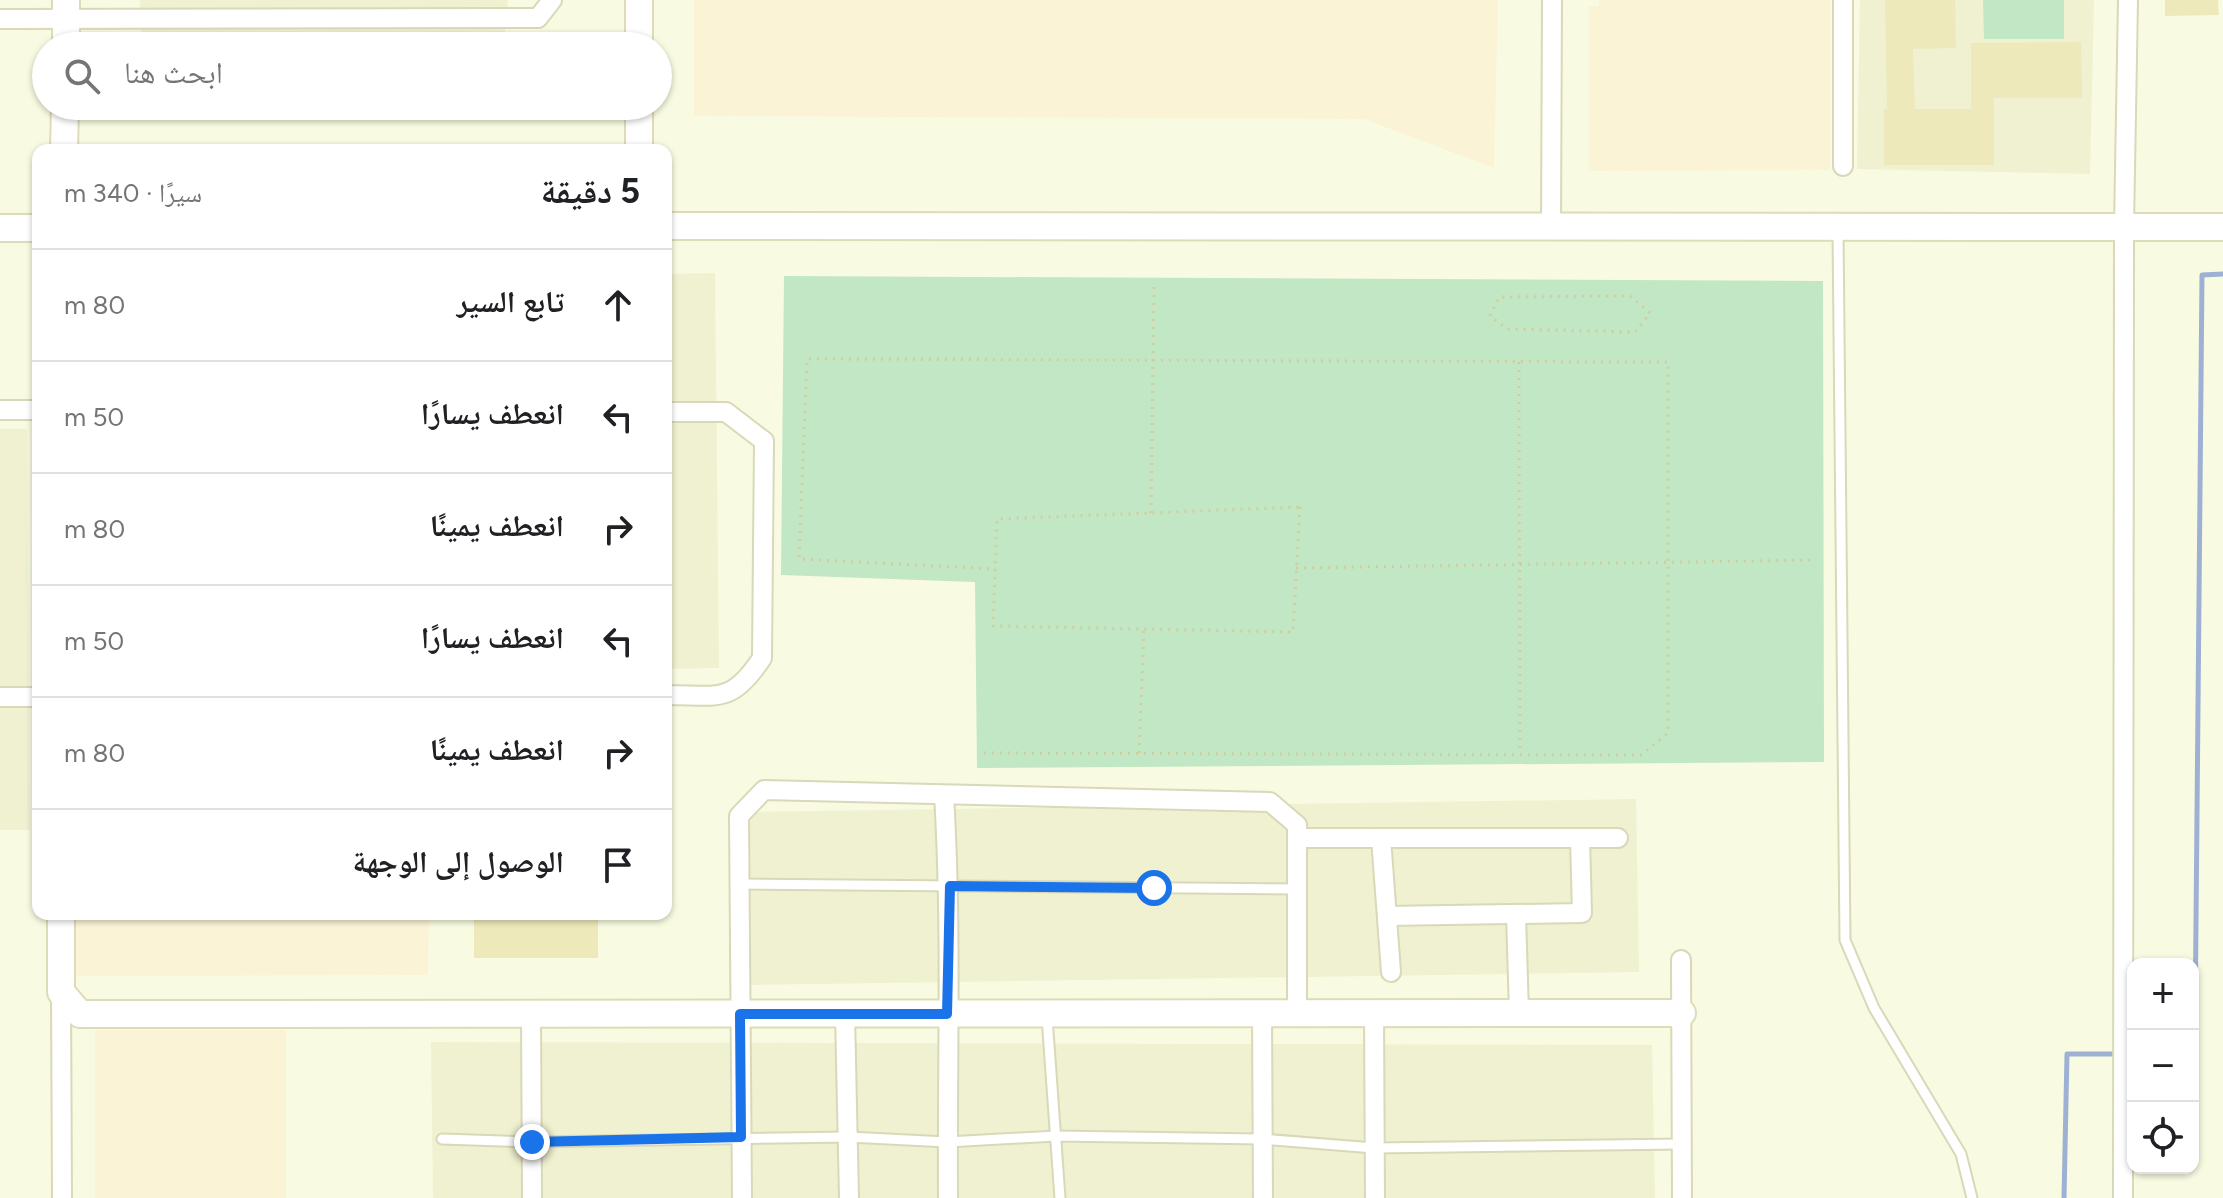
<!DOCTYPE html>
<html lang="ar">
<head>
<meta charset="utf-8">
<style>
  body { margin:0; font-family:Figtree,"Noto Naskh Arabic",sans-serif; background:#f6f6f6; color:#202124; direction:rtl }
  .controls { position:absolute; right:24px; bottom:24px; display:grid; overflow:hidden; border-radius:16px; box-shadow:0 2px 6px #0004 }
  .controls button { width:72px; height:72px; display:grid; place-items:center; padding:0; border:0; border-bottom:2px solid #e0e0e0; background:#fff; color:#202124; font:40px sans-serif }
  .stop { position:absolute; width:24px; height:24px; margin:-18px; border:6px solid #1a73e8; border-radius:50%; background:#fff }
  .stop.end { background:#1a73e8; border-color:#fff; box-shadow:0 2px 8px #0008 }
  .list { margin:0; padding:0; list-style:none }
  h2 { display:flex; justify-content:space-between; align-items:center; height:104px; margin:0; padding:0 32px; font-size:34px }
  h2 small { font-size:26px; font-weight:400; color:#757577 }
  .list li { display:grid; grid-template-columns:52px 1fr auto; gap:24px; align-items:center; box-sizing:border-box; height:112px; padding:0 32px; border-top:2px solid #e0e0e0 }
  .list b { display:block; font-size:30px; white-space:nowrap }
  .list em { font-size:26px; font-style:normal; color:#757577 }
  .icon { flex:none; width:44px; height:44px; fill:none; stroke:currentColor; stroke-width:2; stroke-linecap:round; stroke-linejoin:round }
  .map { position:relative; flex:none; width:2223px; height:1198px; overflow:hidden; direction:ltr }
  .search { position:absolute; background:#fff; box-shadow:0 2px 6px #0004; left:32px; top:32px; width:640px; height:88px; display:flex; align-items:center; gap:20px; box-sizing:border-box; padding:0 28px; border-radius:44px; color:#757577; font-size:30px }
  .panel { position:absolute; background:#fff; box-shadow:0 2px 6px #0004; left:32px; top:144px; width:640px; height:776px; border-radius:16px; direction:rtl }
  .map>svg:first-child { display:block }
  .residential { fill:#f0f1d0 }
  .commercial { fill:#fbf3d5 }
  .green { fill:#c1e7c4 }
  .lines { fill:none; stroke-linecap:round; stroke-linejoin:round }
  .stream { stroke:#9eb1d4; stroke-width:5 }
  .building { fill:#eee9ba }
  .lane-casing { stroke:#d9d8b9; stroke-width:13 }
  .street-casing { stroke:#d9d8b9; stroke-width:22 }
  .secondary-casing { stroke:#dedcb7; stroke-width:30 }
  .path { stroke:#d3cd9e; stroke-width:3; stroke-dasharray:2 6; stroke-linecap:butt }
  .lane { stroke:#fff; stroke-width:9 }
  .street { stroke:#fff; stroke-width:18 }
  .secondary { stroke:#fff; stroke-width:26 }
  .route { stroke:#1a73e8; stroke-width:10 }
</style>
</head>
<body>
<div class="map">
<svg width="2223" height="1198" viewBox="0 0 2223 1198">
  <rect width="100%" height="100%" fill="#f8fbe1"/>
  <g class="residential">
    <polygon points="140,0 508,0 504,46 142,46"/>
    <polygon points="1860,0 2094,0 2090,174 1857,169"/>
    <polygon points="715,273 719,668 666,669 666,274"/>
    <polygon points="0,429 27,429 30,830 0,830"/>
    <polygon points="1636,799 1639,972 750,985 748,812"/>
    <polygon points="431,1042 1652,1045 1655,1198 433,1198"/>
  </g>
  <g class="commercial">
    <polygon points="694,0 1498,0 1494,168 1364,119 694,116"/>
    <polygon points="1599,0 1830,0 1830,170 1589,171 1589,6 1599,6"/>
    <polygon points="71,914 429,914 428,975 70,976"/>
    <rect x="95" y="1030" width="191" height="168"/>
  </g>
  <g class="green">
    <polygon points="1983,0 2064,0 2064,39 1984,39"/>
    <polygon points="784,276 1823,281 1824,762 977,768 975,582 781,575"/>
  </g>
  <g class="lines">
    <g class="stream">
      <polyline points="2193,1033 2195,1030 2202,275 2223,274"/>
      <polyline points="2064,1198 2067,1054 2133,1054"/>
    </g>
  </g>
  <g class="building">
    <polygon points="1885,0 1955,0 1956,48 1913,49 1915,109 1971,109 1971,43 2081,42 2082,98 1994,98 1994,165 1884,165 1884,109 1887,109"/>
    <polygon points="2165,0 2218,0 2219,15 2165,16"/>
    <rect x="474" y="914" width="124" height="44"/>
  </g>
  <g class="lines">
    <defs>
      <g id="lane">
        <polyline points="1838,230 1845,940 1874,1008 1961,1154 1972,1198"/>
        <polyline points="739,884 1297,889"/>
        <polyline points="1047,1017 1060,1198"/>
        <polyline points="442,1139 532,1142 848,1137 947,1142 1056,1136 1262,1139 1374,1148 1682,1144"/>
      </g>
      <g id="street">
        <polyline points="1843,0 1843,166"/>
        <polyline points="0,19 538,18 552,0"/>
        <polyline points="1551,226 1552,0"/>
        <polyline points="0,410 38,410"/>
        <path d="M 666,412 L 726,412 L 764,441 L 762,658 C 731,705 718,695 666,695"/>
        <polyline points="0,697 38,697"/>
        <path d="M 944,795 C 952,929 947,1064 948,1198"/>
        <polyline points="1297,838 1618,838"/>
        <polyline points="1381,838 1391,972"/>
        <polyline points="1516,915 1519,1013"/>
        <polyline points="1387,916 1582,913 1580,838"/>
        <polyline points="1681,960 1682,1198"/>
        <polyline points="61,992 62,1198"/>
        <polyline points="1262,1013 1263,1198"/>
        <polyline points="1374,1013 1375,1198"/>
        <polyline points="531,1014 532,1198"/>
        <polyline points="845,1014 849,1198"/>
        <polyline points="742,1198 739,816 764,790 1270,802 1297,825 1297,1013"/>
        <polyline points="2123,1198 2124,226 2128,0"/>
      </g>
      <g id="secondary">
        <polyline points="639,0 639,46"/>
        <polyline points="66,46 66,0"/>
        <polyline points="639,106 639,150"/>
        <polyline points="64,150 65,106"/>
        <polyline points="666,226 2223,227"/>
        <polyline points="0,228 38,228"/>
        <polyline points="61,914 61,992 80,1014 1682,1013"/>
      </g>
    </defs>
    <use href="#lane" class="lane-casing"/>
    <use href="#street" class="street-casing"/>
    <use href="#secondary" class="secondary-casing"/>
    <g class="path">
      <polygon points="1630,296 1650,313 1635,332 1507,329 1490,316 1499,297"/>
      <polyline points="1519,362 1520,754"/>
      <polygon points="1300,507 1293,632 993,626 997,519"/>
      <polyline points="1151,513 1154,284"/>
      <polyline points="1296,568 1812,560"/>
      <polyline points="984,753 1641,755 1668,733 1668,362 807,359 799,559 995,569"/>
      <polyline points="1139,753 1144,629"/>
    </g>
    <use href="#lane" class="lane"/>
    <use href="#street" class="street"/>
    <use href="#secondary" class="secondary"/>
  </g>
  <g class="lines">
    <polyline class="route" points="532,1142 741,1137 740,1014 947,1014 950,886 1154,888"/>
  </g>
</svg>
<div class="controls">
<button>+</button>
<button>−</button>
<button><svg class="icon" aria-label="locate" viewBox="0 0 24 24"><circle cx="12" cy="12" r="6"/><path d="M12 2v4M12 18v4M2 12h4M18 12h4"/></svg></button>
</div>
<div class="stop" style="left:1154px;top:888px"></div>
<div class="stop end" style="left:532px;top:1142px"></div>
<div class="search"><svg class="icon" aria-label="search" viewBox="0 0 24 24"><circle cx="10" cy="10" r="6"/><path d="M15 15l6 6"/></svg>ابحث هنا</div>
<section class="panel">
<h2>5 دقيقة<small>سيرًا · 340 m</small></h2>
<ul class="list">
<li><svg class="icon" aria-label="ahead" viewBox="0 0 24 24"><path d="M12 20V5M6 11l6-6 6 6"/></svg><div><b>تابع السير</b></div><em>80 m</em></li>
<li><svg class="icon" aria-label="left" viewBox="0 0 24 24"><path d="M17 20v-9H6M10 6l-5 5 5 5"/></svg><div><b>انعطف يسارًا</b></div><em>50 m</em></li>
<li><svg class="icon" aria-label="right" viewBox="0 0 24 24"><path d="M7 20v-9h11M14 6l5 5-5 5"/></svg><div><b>انعطف يمينًا</b></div><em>80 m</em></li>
<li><svg class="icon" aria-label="left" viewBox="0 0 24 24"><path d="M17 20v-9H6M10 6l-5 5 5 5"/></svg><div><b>انعطف يسارًا</b></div><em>50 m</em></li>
<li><svg class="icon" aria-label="right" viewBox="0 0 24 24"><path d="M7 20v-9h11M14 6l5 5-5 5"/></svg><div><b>انعطف يمينًا</b></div><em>80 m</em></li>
<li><svg class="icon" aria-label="arrive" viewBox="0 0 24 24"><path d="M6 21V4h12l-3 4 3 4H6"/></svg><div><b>الوصول إلى الوجهة</b></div></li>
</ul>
</section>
</div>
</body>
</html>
